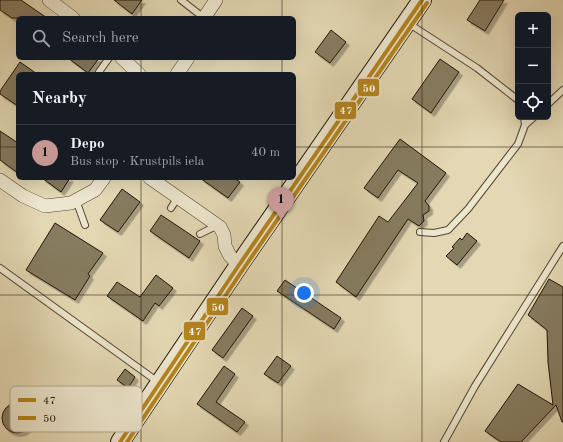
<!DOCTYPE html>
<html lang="en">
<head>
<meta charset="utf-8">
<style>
  body { margin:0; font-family:"Old Standard TT",serif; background:#20242c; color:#f1f3f6 }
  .controls { position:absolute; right:12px; top:12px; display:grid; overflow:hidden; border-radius:6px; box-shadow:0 4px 16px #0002 }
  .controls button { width:36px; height:36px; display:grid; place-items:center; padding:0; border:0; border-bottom:1px solid #363941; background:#171b24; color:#f1f3f6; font:20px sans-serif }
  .you { position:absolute; left:304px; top:293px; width:14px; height:14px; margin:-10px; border:3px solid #fff; border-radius:50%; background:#1a73e8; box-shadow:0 0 0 6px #1a73e833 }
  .badge { display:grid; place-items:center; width:26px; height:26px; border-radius:50%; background:#c59692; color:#111; font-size:13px; font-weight:700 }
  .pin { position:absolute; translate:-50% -33px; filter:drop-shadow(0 1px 2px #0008) }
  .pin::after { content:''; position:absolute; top:21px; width:14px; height:12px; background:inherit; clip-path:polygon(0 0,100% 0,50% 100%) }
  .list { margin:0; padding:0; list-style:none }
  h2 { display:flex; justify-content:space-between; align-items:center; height:52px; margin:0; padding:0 16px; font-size:17px }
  h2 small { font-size:13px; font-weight:400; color:#9ea1a6 }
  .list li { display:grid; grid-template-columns:26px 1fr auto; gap:12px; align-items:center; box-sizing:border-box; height:56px; padding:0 16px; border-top:1px solid #363941 }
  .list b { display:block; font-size:15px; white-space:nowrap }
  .list p { margin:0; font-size:13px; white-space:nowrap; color:#9ea1a6 }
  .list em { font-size:13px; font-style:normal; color:#9ea1a6 }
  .icon { flex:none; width:22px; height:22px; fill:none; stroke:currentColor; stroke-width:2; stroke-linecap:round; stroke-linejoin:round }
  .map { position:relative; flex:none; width:563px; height:442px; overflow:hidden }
  .search { position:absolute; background:#171b24; box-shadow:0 4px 16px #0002; left:16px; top:16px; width:280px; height:44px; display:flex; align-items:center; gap:10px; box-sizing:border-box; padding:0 14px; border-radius:6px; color:#9ea1a6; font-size:15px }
  .panel { position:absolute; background:#171b24; box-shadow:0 4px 16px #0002; left:16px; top:72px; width:280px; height:108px; border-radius:6px }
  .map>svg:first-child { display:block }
  .building { fill:#867b60; stroke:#211607; filter:url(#shadow) }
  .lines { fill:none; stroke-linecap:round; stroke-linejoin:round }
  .lane-casing { stroke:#524632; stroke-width:8 }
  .street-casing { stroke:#524632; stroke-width:14 }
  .secondary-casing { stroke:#211607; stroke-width:20 }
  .lane { stroke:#ede6ce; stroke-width:6 }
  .street { stroke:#ede6ce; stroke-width:13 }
  .secondary { stroke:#ede6ce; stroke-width:18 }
  .bus-1-casing { stroke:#ede6ce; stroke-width:7 }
  .bus-2-casing { stroke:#ede6ce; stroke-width:7 }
  .bus-1 { stroke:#b5851d; stroke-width:4 }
  .bus-2 { stroke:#b5851d; stroke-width:4 }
  .grid { fill:none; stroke:#211607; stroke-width:1; stroke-opacity:0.55 }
  .key { fill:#ede6ce; stroke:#b0a892; stroke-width:1 }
  .key-label { font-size:11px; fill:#211607 }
  .line-badge { stroke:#ede6ce; stroke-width:1.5 }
  .badge-label { font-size:11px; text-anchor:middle; font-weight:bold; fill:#fff }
</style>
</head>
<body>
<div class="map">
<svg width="563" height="442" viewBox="0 0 563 442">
  <defs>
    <filter id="shadow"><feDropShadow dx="3.5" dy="3.5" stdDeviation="0" flood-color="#0004"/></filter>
  </defs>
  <rect width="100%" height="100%" fill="#e3d8b3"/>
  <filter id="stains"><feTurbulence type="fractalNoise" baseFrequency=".005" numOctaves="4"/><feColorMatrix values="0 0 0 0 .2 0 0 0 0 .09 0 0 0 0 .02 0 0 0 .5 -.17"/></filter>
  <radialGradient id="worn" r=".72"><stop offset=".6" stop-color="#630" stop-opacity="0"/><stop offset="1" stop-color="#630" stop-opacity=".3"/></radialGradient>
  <g class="building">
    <polygon points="0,0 21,0 47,18 12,18 0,10"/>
    <polygon points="114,0 142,0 132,14"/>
    <polygon points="480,0 504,0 485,31 467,20"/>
    <polygon points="331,30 346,42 330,63 315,52"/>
    <polygon points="68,58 99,58 88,73"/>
    <polygon points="440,59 459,72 431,113 412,99"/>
    <polygon points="20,62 37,74 18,74 18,106 0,94 0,91"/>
    <polygon points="0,131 18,143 18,173 0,160"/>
    <polygon points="400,139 446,173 425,201 429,206 429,211 423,215 424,221 419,226 408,219 356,297 336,282 379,216 388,222 418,183 398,170 378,198 364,188"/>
    <polygon points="42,178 70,178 61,192"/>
    <polygon points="200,178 234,178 240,182 228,198"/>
    <polygon points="122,189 140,202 118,232 100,220"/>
    <polygon points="161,215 200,241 189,258 150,231"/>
    <polygon points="55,223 103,253 88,274 90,276 75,300 26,270"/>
    <polygon points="467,233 477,241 457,265 446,256 454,248 452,247 460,238 462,240"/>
    <polygon points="156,275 173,288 159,306 155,303 143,321 107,296 117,282 140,297"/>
    <polygon points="549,279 563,287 563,422 562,422 556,405 521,442 501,442 485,431 518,384 553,405 548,362 547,330 528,315"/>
    <polygon points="285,280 341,318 334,329 277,291"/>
    <polygon points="242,308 253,316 223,358 212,350"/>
    <polygon points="277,356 291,366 278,383 264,374"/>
    <polygon points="224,366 235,374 216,402 245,422 237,432 197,404"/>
    <polygon points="125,369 135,377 128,388 117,380"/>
    <circle cx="17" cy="418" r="15"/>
  </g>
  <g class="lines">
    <defs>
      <g id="lane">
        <polyline points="181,0 204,18"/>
        <polyline points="408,23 477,68 518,100"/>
        <polyline points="99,72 109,58"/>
        <polyline points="548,104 563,90"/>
        <polyline points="525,125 534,117"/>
        <polyline points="76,200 85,225"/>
        <polyline points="171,208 178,197"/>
        <polyline points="420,232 434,233 448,230 468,209 518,144 525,125 524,117"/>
        <polyline points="200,234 218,225"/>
        <polyline points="0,268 158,382"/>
        <polyline points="444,442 475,386 563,246"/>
      </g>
      <g id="street">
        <polyline points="49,0 73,18"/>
        <polyline points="204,18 216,0"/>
        <polyline points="122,58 139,74"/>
        <polyline points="177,74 188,58"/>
        <polyline points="150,178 220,227 224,235 225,246 230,256 239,265"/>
        <polyline points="0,180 23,196 45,206 71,203 95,190 104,178"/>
      </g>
      <polyline id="secondary" points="120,442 239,265 422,0"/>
    </defs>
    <use href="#lane" class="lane-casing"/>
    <use href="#street" class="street-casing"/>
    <use href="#secondary" class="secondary-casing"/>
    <use href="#lane" class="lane"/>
    <use href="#street" class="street"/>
    <use href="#secondary" class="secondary"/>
    <defs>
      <polyline id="bus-1" points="120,442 239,265 422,0"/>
      <polyline id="bus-2" points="127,442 244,268 427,3"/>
    </defs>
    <use href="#bus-1" class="bus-1-casing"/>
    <use href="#bus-2" class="bus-2-casing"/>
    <use href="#bus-1" class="bus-1"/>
    <use href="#bus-2" class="bus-2"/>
  </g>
  <path class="grid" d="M 141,0 L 141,18M 282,0 L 282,18M 422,0 L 422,442M 141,58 L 141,74M 282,58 L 282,74M 0,147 L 18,147M 294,147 L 563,147M 141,178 L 141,442M 282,178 L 282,442M 0,295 L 563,295"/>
  <rect x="10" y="386" width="132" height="46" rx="6" class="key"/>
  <rect x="18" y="398" width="18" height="4" fill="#b5851d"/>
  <rect x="18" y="416" width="18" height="4" fill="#b5851d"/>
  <g class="key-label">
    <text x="43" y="404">47</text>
    <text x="43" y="422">50</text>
  </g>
  <g class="line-badge">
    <rect x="357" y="78" width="23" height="19" rx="4" fill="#b5851d"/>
    <rect x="334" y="101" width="23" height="19" rx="4" fill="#b5851d"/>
    <rect x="206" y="297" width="23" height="19" rx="4" fill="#b5851d"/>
    <rect x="183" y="321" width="23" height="20" rx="4" fill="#b5851d"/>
  </g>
  <g class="badge-label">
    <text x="369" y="92">50</text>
    <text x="346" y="114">47</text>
    <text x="218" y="311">50</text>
    <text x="195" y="335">47</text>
  </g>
  <rect width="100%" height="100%" filter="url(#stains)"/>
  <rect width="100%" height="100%" fill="url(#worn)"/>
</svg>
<div class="controls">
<button>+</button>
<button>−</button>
<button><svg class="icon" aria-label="locate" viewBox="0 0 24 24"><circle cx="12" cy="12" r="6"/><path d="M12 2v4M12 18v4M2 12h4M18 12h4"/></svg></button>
</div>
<div class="you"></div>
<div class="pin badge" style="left:281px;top:220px">1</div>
<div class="search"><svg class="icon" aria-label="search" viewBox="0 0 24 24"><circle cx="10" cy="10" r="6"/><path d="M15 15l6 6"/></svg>Search here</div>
<section class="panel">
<h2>Nearby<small></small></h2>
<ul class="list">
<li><span class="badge">1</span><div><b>Depo</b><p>Bus stop · Krustpils iela</p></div><em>40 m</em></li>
</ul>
</section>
</div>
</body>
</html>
